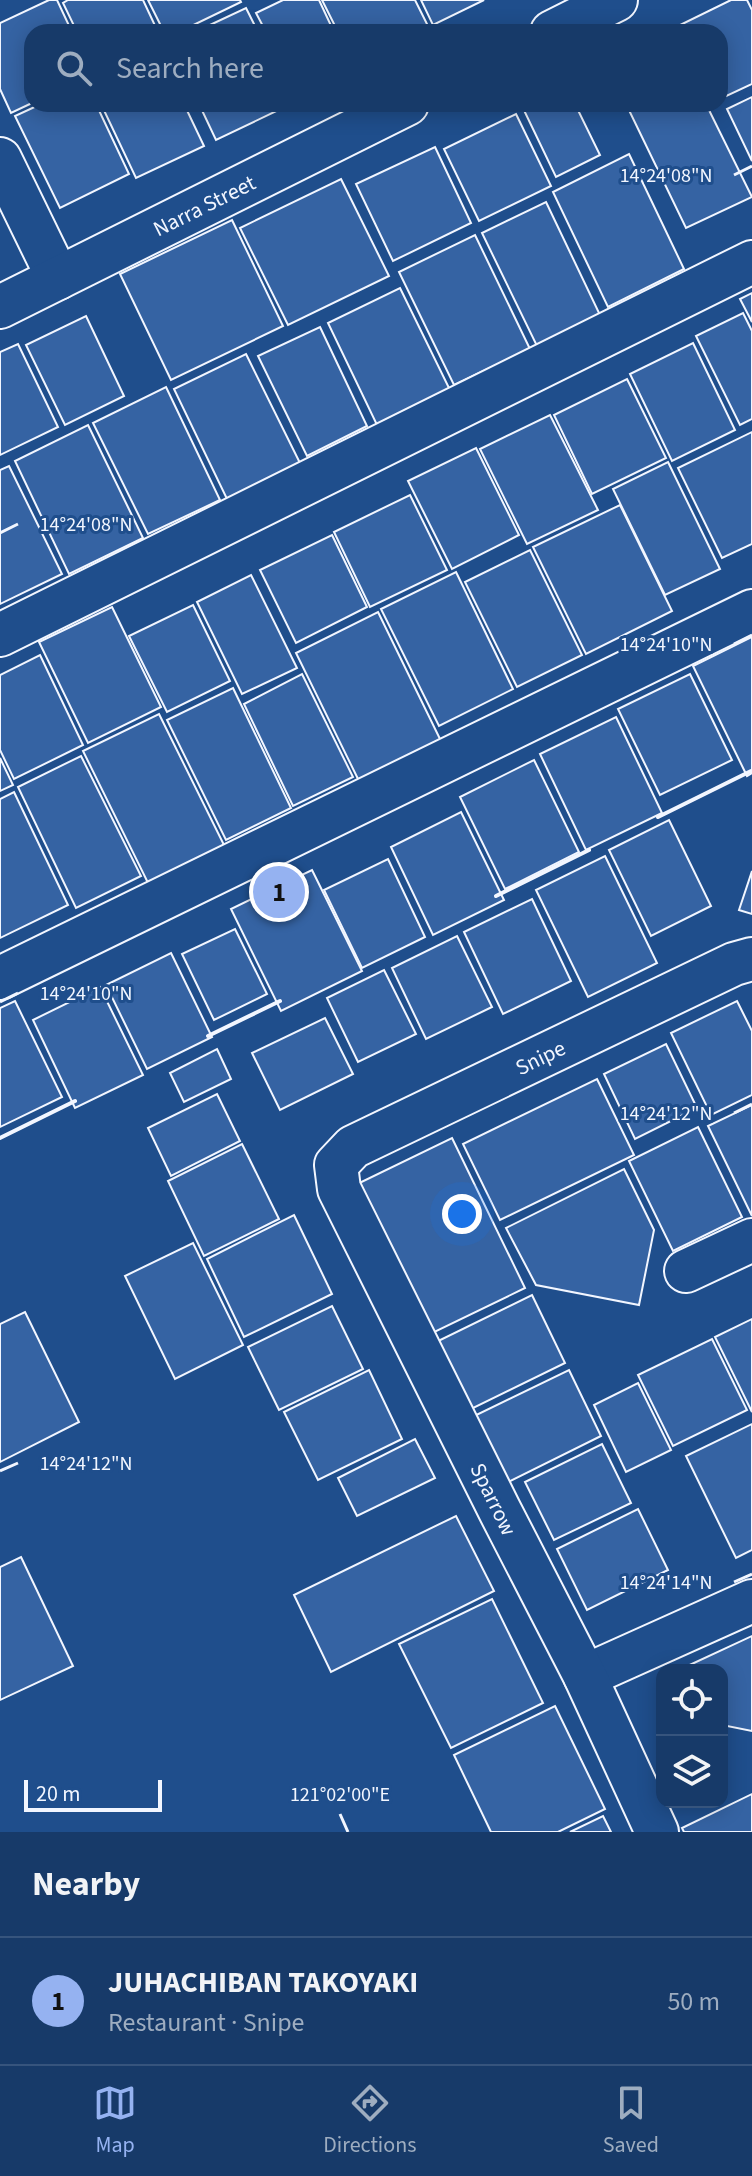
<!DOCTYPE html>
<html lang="en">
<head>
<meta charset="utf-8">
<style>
  body { margin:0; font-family:"Source Sans 3",sans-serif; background:#20416f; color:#f1f3f6 }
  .controls { position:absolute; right:24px; bottom:24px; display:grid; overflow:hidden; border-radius:16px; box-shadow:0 4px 20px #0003 }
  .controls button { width:72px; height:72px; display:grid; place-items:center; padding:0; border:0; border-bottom:2px solid #36547d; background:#173a69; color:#f1f3f6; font:40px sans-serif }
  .scale { position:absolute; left:24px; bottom:20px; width:138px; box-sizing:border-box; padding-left:8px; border:4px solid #f2f6ff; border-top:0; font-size:22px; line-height:28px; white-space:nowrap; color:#f2f6ff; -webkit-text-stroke:6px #1f4e8c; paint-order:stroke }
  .you { position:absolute; left:462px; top:1214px; width:28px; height:28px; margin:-20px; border:6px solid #fff; border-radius:50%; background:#1a73e8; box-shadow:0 0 0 12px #1a73e833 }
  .badge { display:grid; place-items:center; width:52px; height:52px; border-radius:50%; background:#95b2f1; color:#111; font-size:26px; font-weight:700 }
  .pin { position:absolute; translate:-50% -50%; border:4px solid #fff; box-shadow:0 2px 8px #0006 }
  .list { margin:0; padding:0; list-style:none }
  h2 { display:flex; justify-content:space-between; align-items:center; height:104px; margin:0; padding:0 32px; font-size:34px }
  h2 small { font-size:26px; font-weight:400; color:#9eadc0 }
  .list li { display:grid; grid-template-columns:52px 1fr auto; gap:24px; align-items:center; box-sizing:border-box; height:128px; padding:0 32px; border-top:2px solid #36547d }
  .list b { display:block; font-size:30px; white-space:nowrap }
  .list p { margin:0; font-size:26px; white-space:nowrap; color:#9eadc0 }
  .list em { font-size:26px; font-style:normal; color:#9eadc0 }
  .icon { flex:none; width:44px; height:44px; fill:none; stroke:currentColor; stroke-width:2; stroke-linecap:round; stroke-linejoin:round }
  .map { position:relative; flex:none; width:752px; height:1832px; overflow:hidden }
  .search { position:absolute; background:#173a69; box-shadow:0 4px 20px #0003; left:24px; right:24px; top:24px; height:88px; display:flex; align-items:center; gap:20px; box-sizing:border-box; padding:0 28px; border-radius:24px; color:#9eadc0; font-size:30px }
  .sheet { height:232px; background:#173a69 }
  nav { display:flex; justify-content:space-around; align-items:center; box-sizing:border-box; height:112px; border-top:2px solid #36547d; background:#173a69; font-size:22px; color:#9eadc0 }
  nav a { display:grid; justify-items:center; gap:4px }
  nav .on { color:#95b2f1 }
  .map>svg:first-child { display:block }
  .building { fill:#3563a3; stroke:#f2f6ff; stroke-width:2 }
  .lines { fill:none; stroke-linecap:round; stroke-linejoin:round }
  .minor-casing { stroke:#f2f6ff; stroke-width:46 }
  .minor { stroke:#1f4e8c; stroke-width:42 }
  .wall { stroke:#f2f6ff; stroke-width:4 }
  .ticks { fill:none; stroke:#f2f6ff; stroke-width:3 }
  .labels { text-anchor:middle; stroke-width:6; stroke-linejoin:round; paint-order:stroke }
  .street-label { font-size:22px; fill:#f2f6ff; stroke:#1f4e8c }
  .ticks-label { font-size:20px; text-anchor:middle; fill:#f2f6ff; stroke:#1f4e8c; stroke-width:6; stroke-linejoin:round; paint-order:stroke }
</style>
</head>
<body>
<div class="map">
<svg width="752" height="1832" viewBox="0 0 752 1832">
  <rect width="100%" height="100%" fill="#1f4e8c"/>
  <g class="building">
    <polygon points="49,0 57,0 72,32 32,32 32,103 11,113 0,89 0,23"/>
    <polygon points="68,0 143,0 158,32 77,32 63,3"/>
    <polygon points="148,0 240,0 241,2 179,32 164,32"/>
    <polygon points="283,0 319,0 334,32 266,32 256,13"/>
    <polygon points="322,0 415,0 429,28 421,32 338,32"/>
    <polygon points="421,0 484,0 433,25"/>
    <polygon points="731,0 747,0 752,10 752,84 720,99 720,32 678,32 676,27"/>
    <polygon points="246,8 258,32 195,32"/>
    <polygon points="752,97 752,161 727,109"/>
    <polygon points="41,104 96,104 129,174 60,208 15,116"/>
    <polygon points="101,104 184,104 204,146 136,178"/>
    <polygon points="199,104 291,104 216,140"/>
    <polygon points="521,104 575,104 600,155 556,177"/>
    <polygon points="626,104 706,104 752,197 686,228"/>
    <polygon points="516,114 551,186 479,221 444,149"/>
    <polygon points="435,147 471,223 393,261 356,184"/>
    <polygon points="629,154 684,269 608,307 553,192"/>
    <polygon points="341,179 389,276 288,325 240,228"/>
    <polygon points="546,202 600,315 537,346 482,233"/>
    <polygon points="232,220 283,326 171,380 120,274"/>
    <polygon points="475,235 530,349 454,385 399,272"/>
    <polygon points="400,288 450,390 377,425 328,323"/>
    <polygon points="752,293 752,322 740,299"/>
    <polygon points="743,313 752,331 752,419 740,425 696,336"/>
    <polygon points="86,316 124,396 65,425 26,345"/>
    <polygon points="320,327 367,426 307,456 258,356"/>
    <polygon points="693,343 735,430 672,461 630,374"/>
    <polygon points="18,344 58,427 0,455 0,352"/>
    <polygon points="246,354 300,463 227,499 174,389"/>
    <polygon points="627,379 666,458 592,494 554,415"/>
    <polygon points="166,387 220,500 148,534 93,423"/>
    <polygon points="550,415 598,510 527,544 480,449"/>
    <polygon points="88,425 143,538 69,574 15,461"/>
    <polygon points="752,432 752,544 722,558 678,468"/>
    <polygon points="476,448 519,535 452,569 408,481"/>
    <polygon points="668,462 720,569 665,595 613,489"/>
    <polygon points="9,466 62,574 0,604 0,470"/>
    <polygon points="410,495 447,570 370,607 334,532"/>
    <polygon points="620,505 672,611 586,654 533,547"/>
    <polygon points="332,535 367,607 296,643 260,570"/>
    <polygon points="530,550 582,655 517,687 465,582"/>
    <polygon points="456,572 513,689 439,726 381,609"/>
    <polygon points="251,575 297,668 242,694 197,602"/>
    <polygon points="193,605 230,681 167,712 129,636"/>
    <polygon points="112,607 161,707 88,743 39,642"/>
    <polygon points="378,612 441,741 359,781 296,653"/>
    <polygon points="752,637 752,773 747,776 693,666"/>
    <polygon points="40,655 83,745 14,779 0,750 0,675"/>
    <polygon points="302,674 353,777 293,806 244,704"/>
    <polygon points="690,674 732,760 660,795 618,709"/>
    <polygon points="233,688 291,808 226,840 167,720"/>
    <polygon points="159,714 226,849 150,887 83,751"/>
    <polygon points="616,717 662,813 586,850 540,754"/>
    <polygon points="81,756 141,876 76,908 18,787"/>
    <polygon points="0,758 13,785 0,791"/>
    <polygon points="534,760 579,852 505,889 460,797"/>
    <polygon points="14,792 68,905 0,938 0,799"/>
    <polygon points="461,812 504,900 433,935 391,847"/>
    <polygon points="669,820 711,906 651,936 609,850"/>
    <polygon points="605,856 657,963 588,997 536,890"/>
    <polygon points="388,859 425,937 362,968 324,890"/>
    <polygon points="312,870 362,971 281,1011 231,909"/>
    <polygon points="752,871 752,914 739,910"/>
    <polygon points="532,899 571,981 503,1014 464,932"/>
    <polygon points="235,929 267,994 214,1020 182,954"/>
    <polygon points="457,936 492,1007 426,1039 392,968"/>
    <polygon points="171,953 212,1037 147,1069 106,985"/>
    <polygon points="384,970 416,1034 358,1062 327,998"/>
    <polygon points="100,987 143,1075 75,1108 33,1020"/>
    <polygon points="15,1001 62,1097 0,1127 0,1008"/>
    <polygon points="737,1001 752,1031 752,1095 711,1115 671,1033"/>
    <polygon points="325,1018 353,1074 280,1110 252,1053"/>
    <polygon points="666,1044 697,1108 635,1139 604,1074"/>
    <polygon points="217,1049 231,1079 184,1102 170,1073"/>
    <polygon points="597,1079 634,1155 500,1220 463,1144"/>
    <polygon points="217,1094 240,1141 171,1176 148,1128"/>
    <polygon points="752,1105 752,1216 708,1126"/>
    <polygon points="698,1127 742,1217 673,1251 629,1161"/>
    <polygon points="452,1138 525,1288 422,1338 349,1188"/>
    <polygon points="242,1144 279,1219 204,1256 168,1181"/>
    <polygon points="624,1169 654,1230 639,1305 536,1285 506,1228"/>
    <polygon points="294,1215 332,1294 244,1337 207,1259"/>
    <polygon points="193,1243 243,1345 175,1379 125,1276"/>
    <polygon points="532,1295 565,1363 463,1413 430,1345"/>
    <polygon points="332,1306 363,1369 279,1410 248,1347"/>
    <polygon points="25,1312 79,1422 0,1462 0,1324"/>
    <polygon points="752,1319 752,1412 715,1337"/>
    <polygon points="712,1339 747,1410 673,1446 638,1375"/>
    <polygon points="369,1370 402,1439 318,1480 284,1412"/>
    <polygon points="569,1370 601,1436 498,1487 466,1420"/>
    <polygon points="638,1383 671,1450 626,1472 594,1405"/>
    <polygon points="752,1424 752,1550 736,1558 686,1456"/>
    <polygon points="415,1439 435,1478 357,1516 338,1478"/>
    <polygon points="602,1444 631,1503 554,1540 525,1482"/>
    <polygon points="638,1509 668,1570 587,1610 557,1549"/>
    <polygon points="456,1516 494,1591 331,1672 294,1595"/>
    <polygon points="21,1557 73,1666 0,1700 0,1567"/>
    <polygon points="492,1599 543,1703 451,1748 399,1644"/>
    <polygon points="752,1636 752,1731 722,1725 722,1670 681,1669"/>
    <polygon points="555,1706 605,1809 558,1832 491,1832 454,1755"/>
    <polygon points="752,1794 752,1832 684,1832 682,1828"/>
    <polygon points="603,1816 611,1832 570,1832"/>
  </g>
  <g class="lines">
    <defs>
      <g id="minor">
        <polyline points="552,32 616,0"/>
        <polyline points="0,159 58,278"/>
        <path id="s1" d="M 0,307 L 407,104"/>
        <polyline points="0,635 752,262"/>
        <polyline points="0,978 752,611"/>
        <polyline points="686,1271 752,1240"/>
        <polyline points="585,1676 752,1601"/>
        <path id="s2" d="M 657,1832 L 585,1676 L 499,1509 L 339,1189 L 336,1165 L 353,1147 L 734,964 L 752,959"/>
      </g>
    </defs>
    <use href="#minor" class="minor-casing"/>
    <use href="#minor" class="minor"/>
    <g class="wall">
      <polyline points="658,817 751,771"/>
      <polyline points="496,896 589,850"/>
      <polyline points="208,1036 280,1001"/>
      <polyline points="0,1138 75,1101"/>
    </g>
  </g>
  <path class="ticks" d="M 734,175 L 752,166M 0,533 L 18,524M 734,644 L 752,635M 0,1002 L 18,993M 734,1113 L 752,1104M 0,1471 L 18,1463M 734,1582 L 752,1574M 340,1814 L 348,1832"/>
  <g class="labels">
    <g class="street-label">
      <text dy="8" stroke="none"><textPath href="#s1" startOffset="228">Narra Street</textPath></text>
      <text dy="8" stroke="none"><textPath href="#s2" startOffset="974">Snipe</textPath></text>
      <text transform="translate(494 1499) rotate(64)" y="8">Sparrow</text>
    </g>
  </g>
  <g class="ticks-label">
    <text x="666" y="182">14°24'08"N</text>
    <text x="86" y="531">14°24'08"N</text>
    <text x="666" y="651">14°24'10"N</text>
    <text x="86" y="1000">14°24'10"N</text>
    <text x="666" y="1120">14°24'12"N</text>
    <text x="86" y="1470">14°24'12"N</text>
    <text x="666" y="1589">14°24'14"N</text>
    <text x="340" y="1801">121°02'00"E</text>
  </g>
</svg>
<div class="controls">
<button><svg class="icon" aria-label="locate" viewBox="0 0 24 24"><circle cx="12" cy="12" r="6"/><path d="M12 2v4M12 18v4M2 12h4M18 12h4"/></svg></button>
<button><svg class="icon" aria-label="layers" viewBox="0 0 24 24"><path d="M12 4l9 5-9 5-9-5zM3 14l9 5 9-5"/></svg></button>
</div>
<div class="scale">20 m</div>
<div class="you"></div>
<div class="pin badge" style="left:279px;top:892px">1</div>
<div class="search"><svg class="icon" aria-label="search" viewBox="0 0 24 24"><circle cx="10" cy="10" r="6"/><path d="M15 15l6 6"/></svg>Search here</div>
</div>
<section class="sheet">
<h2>Nearby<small></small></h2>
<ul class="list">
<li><span class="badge">1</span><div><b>JUHACHIBAN TAKOYAKI</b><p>Restaurant · Snipe</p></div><em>50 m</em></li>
</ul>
</section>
<nav>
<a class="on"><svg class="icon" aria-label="map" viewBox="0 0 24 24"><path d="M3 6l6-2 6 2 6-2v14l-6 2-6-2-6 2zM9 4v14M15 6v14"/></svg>Map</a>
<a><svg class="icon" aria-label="directions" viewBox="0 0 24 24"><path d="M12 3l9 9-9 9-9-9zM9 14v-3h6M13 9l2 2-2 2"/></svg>Directions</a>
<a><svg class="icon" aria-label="saved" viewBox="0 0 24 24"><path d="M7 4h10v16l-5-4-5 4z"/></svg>Saved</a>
</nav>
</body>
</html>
